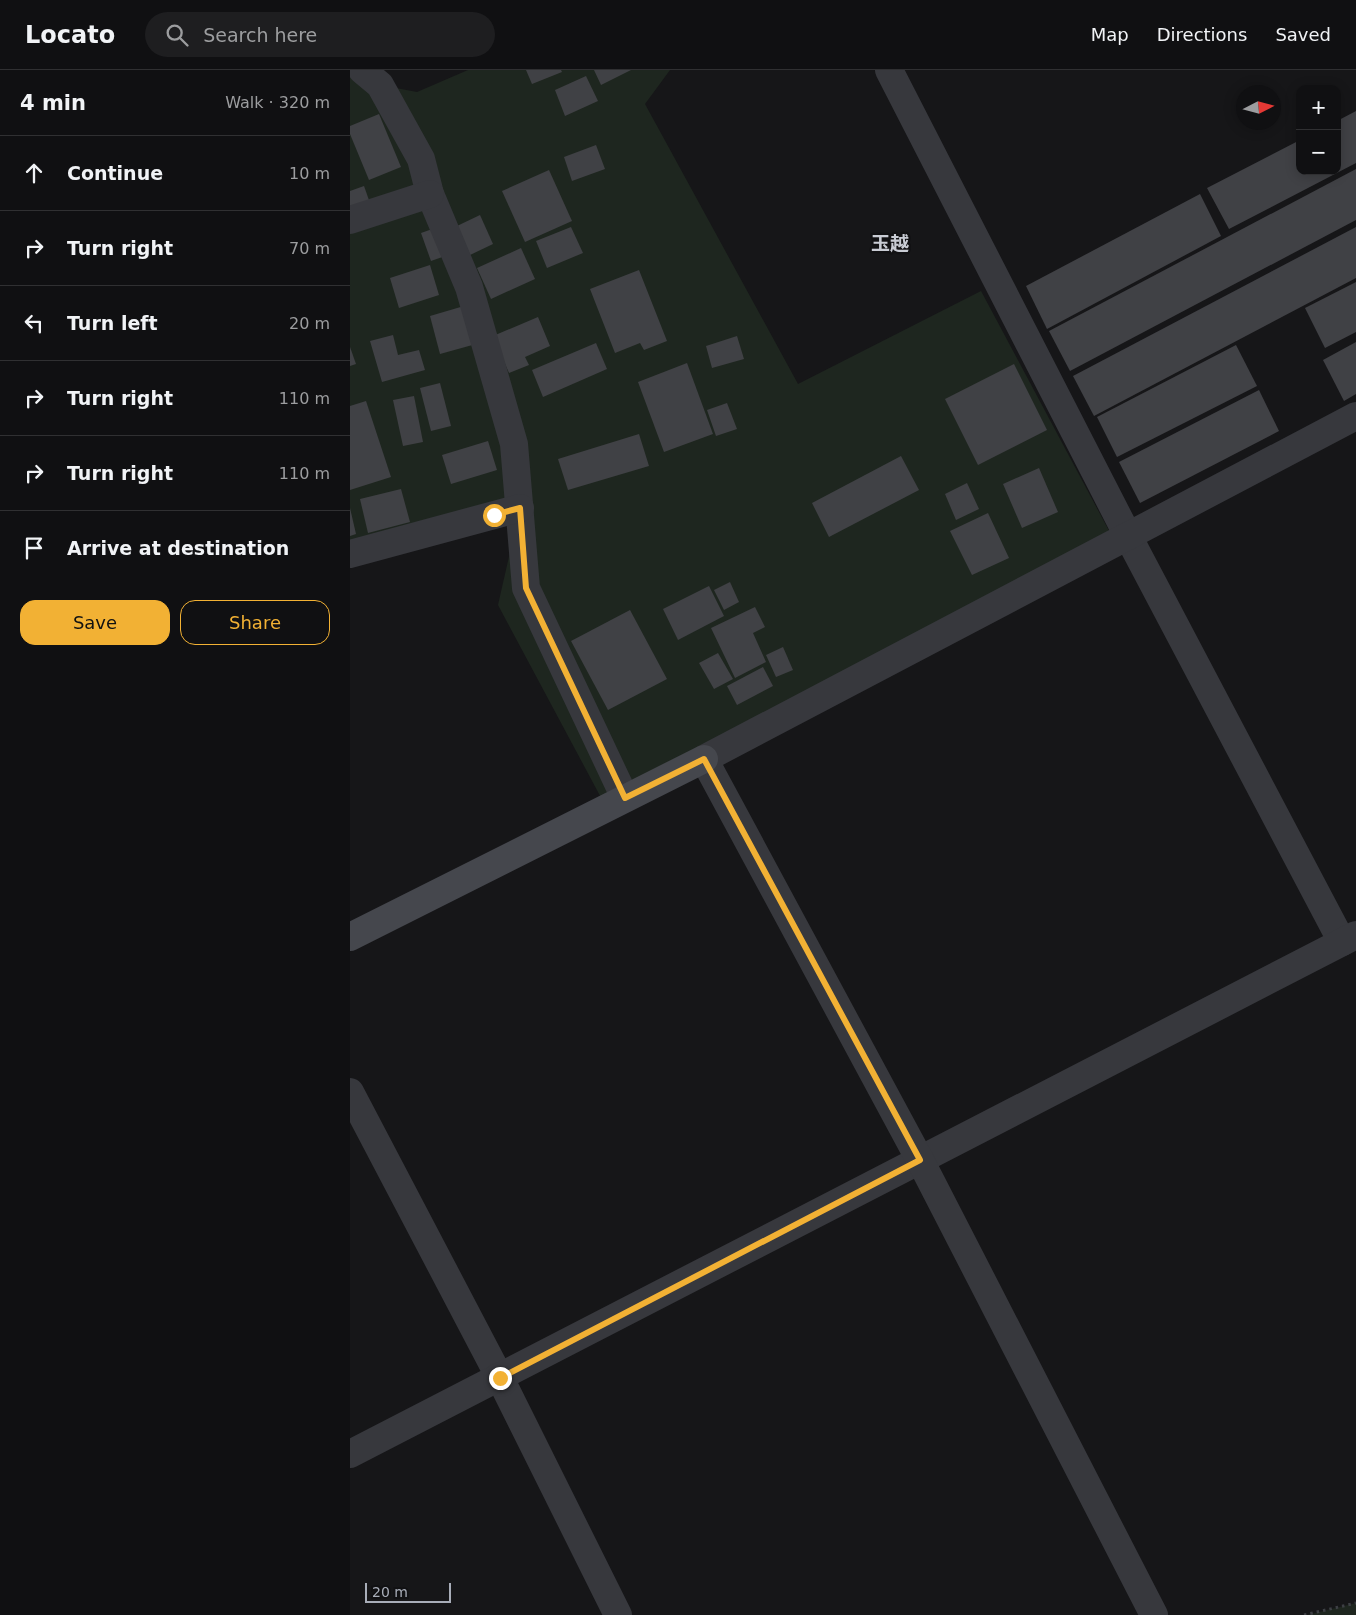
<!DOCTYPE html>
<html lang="en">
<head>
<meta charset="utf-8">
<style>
  body { margin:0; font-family:"DejaVu Sans","Noto Sans JP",sans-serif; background:#1e1e20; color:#f1f3f6 }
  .controls { position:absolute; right:15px; top:15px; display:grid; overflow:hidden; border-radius:10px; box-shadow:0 2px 12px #0003 }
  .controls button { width:45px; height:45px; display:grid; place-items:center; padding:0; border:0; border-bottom:1px solid #303032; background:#101012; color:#f1f3f6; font:25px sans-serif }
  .compass { position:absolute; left:886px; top:15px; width:45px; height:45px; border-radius:50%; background:#101012; box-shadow:0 2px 12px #0003; rotate:84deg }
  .scale { position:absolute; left:15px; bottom:12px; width:86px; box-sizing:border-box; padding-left:5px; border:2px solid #a8adb8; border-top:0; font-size:14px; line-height:18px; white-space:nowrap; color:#a8adb8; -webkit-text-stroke:4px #111113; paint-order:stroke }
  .stop { position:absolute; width:15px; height:15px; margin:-11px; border:4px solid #f2b134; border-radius:50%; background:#fff }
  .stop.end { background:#f2b134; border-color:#fff; box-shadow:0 1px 5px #0008 }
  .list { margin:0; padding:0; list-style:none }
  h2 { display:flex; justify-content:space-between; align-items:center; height:65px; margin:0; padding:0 20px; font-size:21px }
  h2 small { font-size:16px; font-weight:400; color:#9c9d9f }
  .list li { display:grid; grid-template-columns:32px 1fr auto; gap:15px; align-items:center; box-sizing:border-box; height:75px; padding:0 20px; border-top:1px solid #303032 }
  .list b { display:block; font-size:19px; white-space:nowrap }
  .list em { font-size:16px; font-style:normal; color:#9c9d9f }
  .actions { display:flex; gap:10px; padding:15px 20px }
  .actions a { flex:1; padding:11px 0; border:1px solid #f2b134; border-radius:15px; text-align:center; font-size:18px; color:#f2b134 }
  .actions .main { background:#f2b134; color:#111 }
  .icon { flex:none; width:28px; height:28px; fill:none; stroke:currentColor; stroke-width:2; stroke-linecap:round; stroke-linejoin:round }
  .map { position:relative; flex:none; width:1006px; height:1545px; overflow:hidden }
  header { display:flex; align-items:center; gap:30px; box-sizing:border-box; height:70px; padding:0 25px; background:#101012; border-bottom:1px solid #303032 }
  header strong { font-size:24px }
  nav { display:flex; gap:28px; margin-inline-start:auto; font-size:18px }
  .search { width:350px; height:45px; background:#1e1e20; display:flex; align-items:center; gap:12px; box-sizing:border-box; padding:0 18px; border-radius:28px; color:#9c9d9f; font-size:19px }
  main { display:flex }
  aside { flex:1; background:#101012 }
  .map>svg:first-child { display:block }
  .green { fill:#1e261f }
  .building { fill:#404145 }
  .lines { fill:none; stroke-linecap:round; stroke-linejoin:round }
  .path { stroke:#3d3f44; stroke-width:3; stroke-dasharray:2.5 4; stroke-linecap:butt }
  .street { stroke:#37383d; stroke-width:28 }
  .secondary { stroke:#45474d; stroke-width:28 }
  .route { stroke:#f2b134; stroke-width:6 }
  .labels { text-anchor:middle; stroke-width:4.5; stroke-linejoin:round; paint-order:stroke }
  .quarter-label { font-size:19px; font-weight:bold; fill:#c9ccd4; stroke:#111113 }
</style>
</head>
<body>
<header>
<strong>Locato</strong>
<div class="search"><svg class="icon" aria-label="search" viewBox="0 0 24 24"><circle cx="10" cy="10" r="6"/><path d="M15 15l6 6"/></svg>Search here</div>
<nav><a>Map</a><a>Directions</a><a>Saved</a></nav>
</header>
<main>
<aside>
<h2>4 min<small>Walk · 320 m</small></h2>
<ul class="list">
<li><svg class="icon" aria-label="ahead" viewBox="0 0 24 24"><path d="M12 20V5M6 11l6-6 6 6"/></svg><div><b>Continue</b></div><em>10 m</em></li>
<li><svg class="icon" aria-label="right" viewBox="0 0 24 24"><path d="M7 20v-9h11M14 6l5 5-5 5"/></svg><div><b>Turn right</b></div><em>70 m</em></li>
<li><svg class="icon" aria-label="left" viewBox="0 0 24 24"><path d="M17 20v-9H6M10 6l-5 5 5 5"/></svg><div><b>Turn left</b></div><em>20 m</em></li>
<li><svg class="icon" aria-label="right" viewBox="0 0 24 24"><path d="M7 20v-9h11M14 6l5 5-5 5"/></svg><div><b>Turn right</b></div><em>110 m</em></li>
<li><svg class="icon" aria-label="right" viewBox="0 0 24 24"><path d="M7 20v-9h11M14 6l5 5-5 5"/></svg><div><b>Turn right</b></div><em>110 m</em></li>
<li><svg class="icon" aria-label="arrive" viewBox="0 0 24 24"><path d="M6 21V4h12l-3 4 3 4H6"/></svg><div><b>Arrive at destination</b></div></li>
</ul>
<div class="actions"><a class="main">Save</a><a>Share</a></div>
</aside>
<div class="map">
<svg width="1006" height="1545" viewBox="0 0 1006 1545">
  <rect width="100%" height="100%" fill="#161618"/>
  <g class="green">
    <polygon points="0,0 30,15 67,22 118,0 320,0 295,34 448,314 631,221 765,472 256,737 148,535 170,438 0,480"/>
    <polygon points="1006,1533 1006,1545 957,1545"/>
  </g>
  <g class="building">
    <polygon points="176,0 211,0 212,2 182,14"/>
    <polygon points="244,0 281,0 251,15"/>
    <polygon points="236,6 248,31 215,46 205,20"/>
    <polygon points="1006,41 1006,93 879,159 857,118 950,70 950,101 987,101 987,51"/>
    <polygon points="29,44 51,97 19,110 0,64 0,56"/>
    <polygon points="246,75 255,99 222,111 214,87"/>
    <polygon points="1006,99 1006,150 720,301 699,261"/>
    <polygon points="199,100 222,151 175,172 152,121"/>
    <polygon points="14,116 20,133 0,141 0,121"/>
    <polygon points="850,124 871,166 697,259 676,216"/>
    <polygon points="130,145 143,174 120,185 107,156"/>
    <polygon points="88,157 98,185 81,191 71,163"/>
    <polygon points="221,157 233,183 197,198 186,171"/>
    <polygon points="1006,157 1006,208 744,346 723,306"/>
    <polygon points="171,178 185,209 141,229 127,198"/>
    <polygon points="80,195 89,225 49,238 40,208"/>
    <polygon points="289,200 317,271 294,280 290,273 265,283 240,219"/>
    <polygon points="1006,212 1006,262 975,278 955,238"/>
    <polygon points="114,236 126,274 90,284 80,246"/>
    <polygon points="188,247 200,276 175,287 179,295 159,303 143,266"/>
    <polygon points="43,265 48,285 69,280 75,300 32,312 20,271"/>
    <polygon points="387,266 394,289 362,298 356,276"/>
    <polygon points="1006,272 1006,324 994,331 973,290"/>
    <polygon points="246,273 257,299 193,327 182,300"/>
    <polygon points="886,275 907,316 767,387 747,347"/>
    <polygon points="0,277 6,294 0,296"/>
    <polygon points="337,293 363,364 314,382 288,312"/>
    <polygon points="664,294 697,360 628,395 595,329"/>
    <polygon points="90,313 101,356 81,361 70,318"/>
    <polygon points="909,320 929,361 790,433 769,392"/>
    <polygon points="64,326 73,372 53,376 43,330"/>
    <polygon points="16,331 41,407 0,420 0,336"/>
    <polygon points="377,333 387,359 366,366 357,340"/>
    <polygon points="289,364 299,396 218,420 208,389"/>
    <polygon points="138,371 147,400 101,414 92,385"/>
    <polygon points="551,386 569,420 479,467 462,433"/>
    <polygon points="689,398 708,442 672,458 653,414"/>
    <polygon points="617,413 629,439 606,450 595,424"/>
    <polygon points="51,419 60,452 18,463 10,429"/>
    <polygon points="0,438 6,464 0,466"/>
    <polygon points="638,443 659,488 622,505 600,461"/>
    <polygon points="380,512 389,532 374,540 364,520"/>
    <polygon points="359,516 374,546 328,570 313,539"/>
    <polygon points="405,537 415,557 403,563 416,592 385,608 361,558"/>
    <polygon points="280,540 317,609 258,640 221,571"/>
    <polygon points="433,577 443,600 426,607 416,585"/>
    <polygon points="368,583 383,609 364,619 349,593"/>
    <polygon points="413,597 423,616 387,635 377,616"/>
  </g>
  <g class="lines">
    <polyline class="path" points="954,1545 1006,1533"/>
    <g class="street">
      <polyline points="12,0 30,15 71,89 80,124 119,217 164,374 176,518 275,728"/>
      <polyline points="539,0 778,466 992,872"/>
      <polyline points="0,150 80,124"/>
      <polyline points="0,484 170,438"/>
      <polyline points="0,1022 150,1308 268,1545"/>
      <polyline points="0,1384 1006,865"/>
      <polyline points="804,1545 570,1090 354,689 1006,346"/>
    </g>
    <polyline class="secondary" points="0,867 354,689"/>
  </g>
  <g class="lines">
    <polyline class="route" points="144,445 170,438 176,518 275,728 354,689 570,1090 150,1308"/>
  </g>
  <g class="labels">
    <g class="quarter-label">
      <text x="540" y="180">玉越</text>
    </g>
  </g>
</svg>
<div class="controls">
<button>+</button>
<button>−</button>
</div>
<svg class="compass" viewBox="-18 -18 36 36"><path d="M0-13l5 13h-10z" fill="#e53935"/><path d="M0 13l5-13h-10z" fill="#9c9d9f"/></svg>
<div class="scale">20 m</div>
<div class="stop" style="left:144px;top:445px"></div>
<div class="stop end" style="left:150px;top:1308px"></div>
</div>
</main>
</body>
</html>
